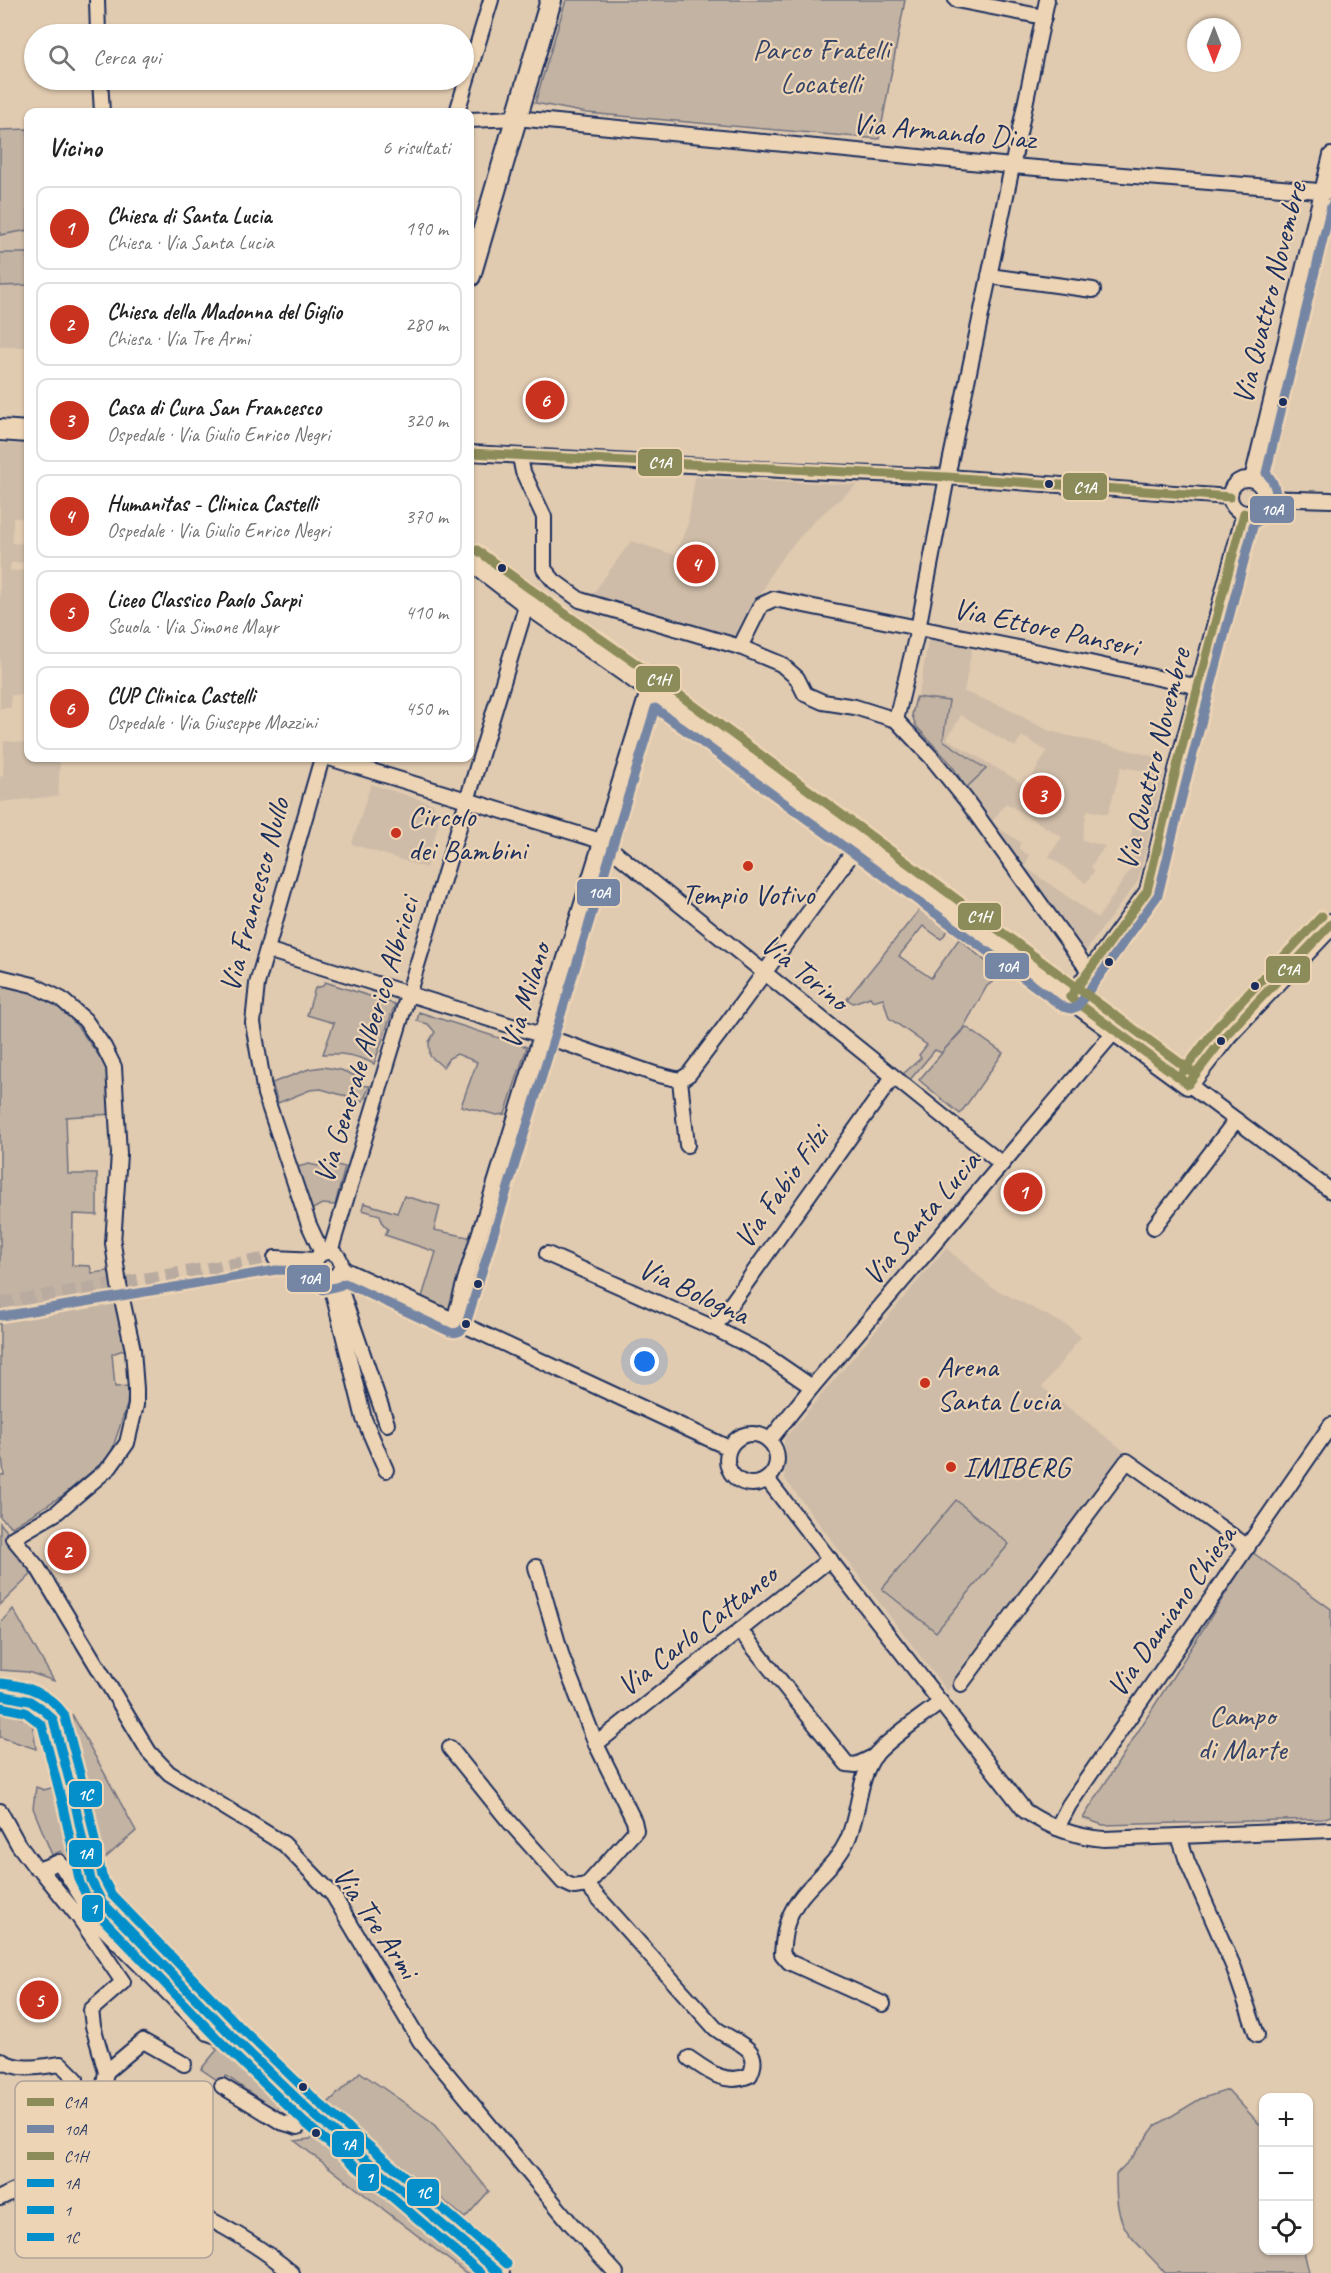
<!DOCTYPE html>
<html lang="it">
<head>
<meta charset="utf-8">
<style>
  body { margin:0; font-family:Caveat,sans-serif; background:#f2f2f2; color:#222 }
  .controls { position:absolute; right:18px; bottom:18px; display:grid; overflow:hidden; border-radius:12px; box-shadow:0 2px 4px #0004 }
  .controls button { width:54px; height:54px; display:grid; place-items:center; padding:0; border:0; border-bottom:2px solid #e0e0e0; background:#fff; color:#222; font:30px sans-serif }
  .compass { position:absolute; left:1187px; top:18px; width:54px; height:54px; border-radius:50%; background:#fff; box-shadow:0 2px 4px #0004; rotate:180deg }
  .you { position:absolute; left:645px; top:1362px; width:21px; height:21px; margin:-15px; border:4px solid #fff; border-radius:50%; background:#1a73e8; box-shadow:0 0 0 9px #1a73e833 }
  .badge { display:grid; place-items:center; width:39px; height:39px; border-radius:50%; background:#c8321e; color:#fff; font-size:20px; font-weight:700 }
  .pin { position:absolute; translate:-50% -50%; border:3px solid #fff; box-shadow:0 2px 6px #0006 }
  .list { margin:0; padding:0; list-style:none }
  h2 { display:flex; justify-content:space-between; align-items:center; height:78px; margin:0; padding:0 24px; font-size:26px }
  h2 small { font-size:20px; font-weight:400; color:#767676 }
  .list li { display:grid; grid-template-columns:39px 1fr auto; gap:18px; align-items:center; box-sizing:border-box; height:84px; margin:0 12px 12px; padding:0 12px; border:2px solid #e0e0e0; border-radius:12px }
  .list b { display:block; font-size:22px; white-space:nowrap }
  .list p { margin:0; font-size:20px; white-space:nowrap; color:#767676 }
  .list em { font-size:20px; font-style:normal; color:#767676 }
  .icon { flex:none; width:33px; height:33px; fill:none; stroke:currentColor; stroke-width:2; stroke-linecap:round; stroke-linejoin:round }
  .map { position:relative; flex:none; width:1331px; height:2273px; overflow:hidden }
  .search { position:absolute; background:#fff; box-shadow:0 2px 4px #0004; left:24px; top:24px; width:450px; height:66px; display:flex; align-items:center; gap:15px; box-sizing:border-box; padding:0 21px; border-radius:33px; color:#767676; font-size:22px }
  .panel { position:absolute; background:#fff; box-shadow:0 2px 4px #0004; left:24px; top:108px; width:450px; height:654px; border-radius:12px }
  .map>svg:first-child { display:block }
  .built { fill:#cebca8; fill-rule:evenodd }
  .green { fill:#c3b3a3; stroke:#6f7180; stroke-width:1.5 }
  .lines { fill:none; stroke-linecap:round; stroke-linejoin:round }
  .street-tunnel { stroke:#b9aba0; stroke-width:14; stroke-dasharray:14 7; stroke-linecap:butt }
  .street-casing { stroke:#1b2f5e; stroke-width:18 }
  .secondary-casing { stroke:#1b2f5e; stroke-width:24 }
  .street { stroke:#edd4b5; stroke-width:14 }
  .secondary { stroke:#edd4b5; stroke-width:20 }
  .bus-1-casing { stroke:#edd4b5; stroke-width:14 }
  .bus-2-casing { stroke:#edd4b5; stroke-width:14 }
  .bus-3-casing { stroke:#edd4b5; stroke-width:14 }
  .bus-4-casing { stroke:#edd4b5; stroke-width:14 }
  .bus-5-casing { stroke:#edd4b5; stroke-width:14 }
  .bus-6-casing { stroke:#edd4b5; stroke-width:14 }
  .bus-1 { stroke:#8c8c5a; stroke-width:9 }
  .bus-2 { stroke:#7586a5; stroke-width:9 }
  .bus-3 { stroke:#8c8c5a; stroke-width:9 }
  .bus-4 { stroke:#048fcb; stroke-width:9 }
  .bus-5 { stroke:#048fcb; stroke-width:9 }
  .bus-6 { stroke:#048fcb; stroke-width:9 }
  .bus-dot { fill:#1b2f5e; stroke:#edd4b5; stroke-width:2 }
  .poi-dot { fill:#c8321e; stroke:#edd4b5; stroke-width:2 }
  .labels { text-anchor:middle; stroke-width:4.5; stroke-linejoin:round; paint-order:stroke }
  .park-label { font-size:30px; fill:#344368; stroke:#edd4b5 }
  .street-label { font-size:30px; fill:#1b2f5e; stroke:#edd4b5 }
  .poi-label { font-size:30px; fill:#1b2f5e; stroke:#edd4b5; text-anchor:start }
  .key { fill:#edd4b5; stroke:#aea29b; stroke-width:1.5 }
  .key-label { font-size:16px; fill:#1b2f5e }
  .line-badge { stroke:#edd4b5; stroke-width:2 }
  .badge-label { font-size:16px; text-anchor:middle; font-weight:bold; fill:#fff }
</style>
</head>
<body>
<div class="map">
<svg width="1331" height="2273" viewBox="0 0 1331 2273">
  <rect width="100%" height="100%" fill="#e0cab0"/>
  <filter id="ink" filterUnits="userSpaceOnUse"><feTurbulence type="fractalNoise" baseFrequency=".0167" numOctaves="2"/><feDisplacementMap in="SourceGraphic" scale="12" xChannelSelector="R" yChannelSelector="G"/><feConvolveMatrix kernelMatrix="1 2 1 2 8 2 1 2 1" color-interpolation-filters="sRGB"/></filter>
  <g filter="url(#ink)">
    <g class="built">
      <polygon points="28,230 28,347 0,347 0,235"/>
      <polygon points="0,444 28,444 28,515 27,518 13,518 12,543 26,544 28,546 28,562 11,563 10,571 28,570 28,695 11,695 11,708 0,708"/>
      <polygon points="695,477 857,485 815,520 785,554 771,573 740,641 592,595 631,541 675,555 688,524"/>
      <path d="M 929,634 L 973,643 L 964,692 L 1004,707 L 1049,731 L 1157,757 L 1154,769 L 1164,773 L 1138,881 L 1083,954 L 987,821 L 951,764 L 916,726 L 912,715 L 921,684 ZM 961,715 L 1015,747 L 1022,736 L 1047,751 L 1027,786 L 947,739 ZM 1121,767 L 1152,772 L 1143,812 L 1136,809 L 1126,863 L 1131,869 L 1098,918 L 1025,867 L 1029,855 L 1019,849 L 1020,842 L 991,823 L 1006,803 L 1062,837 L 1049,856 L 1086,883 L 1094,871 L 1091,866 L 1105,846 L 1082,840 L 1087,810 L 1108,814 Z"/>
      <polygon points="4,741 28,743 28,758 60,758 58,796 0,802 0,776 3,776"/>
      <polygon points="371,784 433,804 439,821 426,868 352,844"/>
      <polygon points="946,1248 991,1287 1068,1326 1081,1337 1042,1387 1128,1454 947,1691 785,1479 784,1439"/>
    </g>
    <g class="green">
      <polygon points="566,0 905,0 879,139 587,113 535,103"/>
      <polygon points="28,129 28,230 0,235 0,130"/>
      <polygon points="0,253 28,253 28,285 0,286"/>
      <polygon points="916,697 949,701 943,740 986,769 966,788 951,764 916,726 912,715"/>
      <polygon points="920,909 949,929 941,939 923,926 899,956 931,978 959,939 1002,975 987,986 962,1030 942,1052 966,1027 1003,1053 960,1114 919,1080 942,1053 935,1050 909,1081 903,1074 921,1058 919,1055 927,1045 889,1018 883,998 873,1001 870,997 853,1003 847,999"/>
      <path d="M 0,982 C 49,993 63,1004 91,1045 C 98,1054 107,1066 110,1077 C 114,1088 112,1102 113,1114 L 66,1117 L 68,1174 L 97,1174 L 97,1215 L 73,1214 L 72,1265 L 90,1266 L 92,1273 L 109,1271 L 126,1349 L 112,1354 L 115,1387 L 129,1386 L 127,1405 L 110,1456 L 62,1496 L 12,1527 L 0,1517 L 0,1475 L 4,1475 L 0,1437 Z"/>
      <path d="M 325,982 L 395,1004 L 374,1064 C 357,1055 343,1053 323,1054 L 334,1023 L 307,1015 L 315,988 L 323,986 Z"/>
      <polygon points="419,1012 527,1047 505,1114 497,1115 461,1106 477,1062 457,1054 449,1058 443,1067 430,1056 429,1042 435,1032 428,1024 417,1021"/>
      <polygon points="323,1067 341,1070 358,1077 356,1085 370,1086 363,1101 321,1089 310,1090 278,1103 272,1083 309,1069"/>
      <polygon points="325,1162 345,1167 335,1205 322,1204 311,1210 297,1167 309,1164 318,1166"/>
      <polygon points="404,1196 440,1206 434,1230 473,1238 451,1315 422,1297 436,1252 385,1235 388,1229 383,1224 380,1215 362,1210 364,1203 397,1213"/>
      <polygon points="956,1500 1009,1544 936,1632 882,1589"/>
      <polygon points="0,1523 38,1568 0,1605"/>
      <polygon points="1252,1552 1331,1609 1331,1816 1322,1819 1103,1825 1083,1818"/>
      <polygon points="13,1609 54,1681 28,1672 0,1670 0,1624"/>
      <polygon points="0,1710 32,1722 36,1749 0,1737"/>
      <polygon points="72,1714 136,1831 103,1860 75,1738"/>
      <polygon points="58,1786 75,1861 69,1863 61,1851 52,1855 33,1808 36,1787 44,1790"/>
      <polygon points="227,2046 301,2121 293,2125 227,2076 217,2080 201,2069 217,2050 214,2047"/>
      <polygon points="360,2072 432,2122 489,2191 465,2218 327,2104"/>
      <path d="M 1228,2090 L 1263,2128 L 1264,2250 L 1304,2251 L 1309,2273 L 1165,2273 C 1154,2259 1140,2248 1129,2234 C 1116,2217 1116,2194 1116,2174 L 1130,2160 L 1155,2126 L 1200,2099 Z"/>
      <polygon points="316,2135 340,2155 342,2152 484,2273 466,2273 295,2141 310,2139"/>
    </g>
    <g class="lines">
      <polyline class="street-tunnel" points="0,1304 275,1258"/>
      <defs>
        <g id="street">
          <polyline points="97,0 98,34"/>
          <polyline points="956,0 1044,17"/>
          <polyline points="100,80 102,112"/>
          <polyline points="457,112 491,0"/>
          <polyline points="470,120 516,118 1012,166 1331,192"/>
          <polyline points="989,276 1093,290"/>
          <polyline points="470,453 782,470 947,477 1230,497"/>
          <polyline points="520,457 523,472 544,517 544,569 554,581 580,600 740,647 781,664 797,678 805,694 823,702 855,707 896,720 932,758 966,800 1088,970"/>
          <circle cx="1247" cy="496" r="17"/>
          <polyline points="1252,479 1331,155"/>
          <polyline points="1264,498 1331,500"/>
          <polyline points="740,647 761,605 774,599 1063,657 1199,687"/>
          <polyline points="896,720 918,629 947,477 1047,0"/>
          <polyline points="322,758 257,984 253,1023 265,1094 309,1225 322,1253"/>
          <polyline points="329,758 601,841 1002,1164"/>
          <polyline points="267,950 541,1035 655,1074 680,1080"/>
          <polyline points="0,977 33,985 61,999 85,1020 104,1047 114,1067 119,1154 113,1243 119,1285 133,1350 136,1389 136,1405 127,1443 110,1467 56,1513 13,1538 38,1568 149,1752 169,1773 284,1844 333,1895 420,2041 572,2225 616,2273"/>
          <polyline points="1070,997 1147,891 1176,770 1244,513"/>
          <polyline points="1188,1084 1331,1191"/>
          <polyline points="687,1145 680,1080 689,1074 720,1033 859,844"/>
          <polyline points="1154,1227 1236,1120"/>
          <polyline points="330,1252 527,603"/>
          <circle cx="328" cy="1265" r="13"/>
          <polyline points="547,1254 714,1328 761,1352 812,1387"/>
          <polyline points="275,1258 316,1260"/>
          <polyline points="341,1268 729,1448"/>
          <polyline points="331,1277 333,1293 364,1419 386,1470"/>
          <polyline points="338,1282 387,1424"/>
          <polyline points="454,1321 465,1280 649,688"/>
          <polyline points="714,1328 892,1078"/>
          <circle cx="752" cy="1459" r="25"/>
          <polyline points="769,1441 812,1387 1115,1031"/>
          <path d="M 767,1479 L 1025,1811 C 1049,1827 1076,1837 1104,1839 L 1331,1830"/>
          <polyline points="536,1567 562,1657 596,1744"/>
          <polyline points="746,1638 847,1764 856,1765 875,1756"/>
          <polyline points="961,1684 1127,1461 1248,1547"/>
          <polyline points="450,1748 508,1820 563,1882 574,1887 587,1885 636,1830 634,1821 596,1744 830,1559"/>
          <polyline points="0,1811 18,1844 35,1867"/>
          <polyline points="1057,1828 1069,1805 1331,1425"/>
          <polyline points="1179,1836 1187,1861 1234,1968 1257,2035"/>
          <path d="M 587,1885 L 715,2028 C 733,2043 764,2046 750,2075 C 726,2086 709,2072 689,2058"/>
          <path d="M 883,2004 L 789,1962 L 782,1954 C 783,1942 784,1929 789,1918 C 801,1887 833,1871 847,1841 C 859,1816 858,1776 876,1754 C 892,1736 922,1717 941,1702"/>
          <path d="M 0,2060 C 20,2072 39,2067 61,2064 L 76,2079 L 72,2176"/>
          <polyline points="106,2072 143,2041 184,2064"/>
          <polyline points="222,2086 281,2122 298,2127 312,2113"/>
          <polyline points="88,2174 106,2072 93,2026 91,2010 123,1982 78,1916 40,1869 59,1862 98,1923 208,2033 219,2037 231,2035"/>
          <path d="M 0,2198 C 32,2181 74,2169 111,2175 C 121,2177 131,2183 141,2187 C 191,2208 251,2238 292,2273"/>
          <polyline points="88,2224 111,2175"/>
        </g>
        <g id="secondary">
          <polyline points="470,276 551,0"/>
          <polyline points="0,430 28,432"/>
          <polyline points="470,559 527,603 649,688 781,787 1188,1084 1226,1035 1331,924"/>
          <path d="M 0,1695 C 20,1696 41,1703 53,1719 L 74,1799 L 91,1880 L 102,1902 L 231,2035 L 312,2113 L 499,2273"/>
        </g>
      </defs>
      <use href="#street" class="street-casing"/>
      <use href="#secondary" class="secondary-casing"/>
      <use href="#street" class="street"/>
      <use href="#secondary" class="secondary"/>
      <defs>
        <g id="bus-1">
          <polyline points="470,453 947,477 1230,497"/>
          <polyline points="1070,997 1147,891 1176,770 1244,513"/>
          <polyline points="1070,997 1188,1084"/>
          <polyline points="1188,1084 1226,1035 1331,924"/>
        </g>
        <path id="bus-2" d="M 2,1316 L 276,1270 L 304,1271 L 308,1278 L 323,1290 L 339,1286 L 345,1283 L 450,1332 C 457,1334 463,1331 466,1324 L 655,708 L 1063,1007 L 1071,1009 L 1077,1007 L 1158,895 L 1188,773 L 1254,523 C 1277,516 1283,490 1266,473 L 1331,206"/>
        <g id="bus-3">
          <path d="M 477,550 C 536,595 598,636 658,679 C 837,811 1015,943 1195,1074"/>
          <polyline points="1179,1077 1217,1027 1322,916"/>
        </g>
        <polyline id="bus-4" points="0,1695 30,1701 42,1709 53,1719 74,1799 91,1880 102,1902 231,2035 312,2113 499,2273"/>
        <polyline id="bus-5" points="0,1707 25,1712 42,1725 62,1802 80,1883 93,1909 222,2043 304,2122 481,2273"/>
        <path id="bus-6" d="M 1,1683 C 26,1685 49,1693 64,1714 L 86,1796 L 102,1876 L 112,1895 L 239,2026 L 320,2104 L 507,2264"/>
      </defs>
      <use href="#bus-1" class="bus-1-casing"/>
      <use href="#bus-2" class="bus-2-casing"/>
      <use href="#bus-3" class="bus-3-casing"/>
      <use href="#bus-4" class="bus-4-casing"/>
      <use href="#bus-5" class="bus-5-casing"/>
      <use href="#bus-6" class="bus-6-casing"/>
      <use href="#bus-1" class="bus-1"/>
      <use href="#bus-2" class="bus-2"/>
      <use href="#bus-3" class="bus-3"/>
      <use href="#bus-4" class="bus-4"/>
      <use href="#bus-5" class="bus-5"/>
      <use href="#bus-6" class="bus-6"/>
    </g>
  </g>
  <g class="bus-dot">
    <circle cx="1283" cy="402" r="5"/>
    <circle cx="1049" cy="484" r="5"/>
    <circle cx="502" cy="568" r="5"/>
    <circle cx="1109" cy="962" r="5"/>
    <circle cx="1255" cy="986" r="5"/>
    <circle cx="1221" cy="1041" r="5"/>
    <circle cx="478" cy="1284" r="5"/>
    <circle cx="466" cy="1324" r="5"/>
    <circle cx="303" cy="2087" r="5"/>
    <circle cx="316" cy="2133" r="5"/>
  </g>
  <g class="poi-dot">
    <circle cx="396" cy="833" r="6"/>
    <circle cx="748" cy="866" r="6"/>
    <circle cx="925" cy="1383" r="6"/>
    <circle cx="951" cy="1467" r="6"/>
  </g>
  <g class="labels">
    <g class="park-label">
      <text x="821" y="59">Parco Fratelli<tspan x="821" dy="34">Locatelli</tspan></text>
      <text x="1242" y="1725">Campo<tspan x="1242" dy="34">di Marte</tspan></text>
    </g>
    <g class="street-label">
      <text transform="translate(944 131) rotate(5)" y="10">Via Armando Diaz</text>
      <text transform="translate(1269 293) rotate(-76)" y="10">Via Quattro Novembre</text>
      <text transform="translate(1046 627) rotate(12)" y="10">Via Ettore Panseri</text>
      <text transform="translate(1153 759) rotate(-76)" y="10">Via Quattro Novembre</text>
      <text transform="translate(254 895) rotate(-75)" y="10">Via Francesco Nullo</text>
      <text transform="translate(805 972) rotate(39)" y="10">Via Torino</text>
      <text transform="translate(525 996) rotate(-73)" y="10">Via Milano</text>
      <text transform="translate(366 1040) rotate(-73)" y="10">Via Generale Alberico Albricci</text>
      <text transform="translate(781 1187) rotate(-55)" y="10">Via Fabio Filzi</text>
      <text transform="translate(921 1218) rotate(-50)" y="10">Via Santa Lucia</text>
      <text transform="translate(694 1291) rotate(25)" y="10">Via Bologna</text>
      <text transform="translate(1171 1611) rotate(-55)" y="10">Via Damiano Chiesa</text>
      <text transform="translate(697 1630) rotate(-38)" y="10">Via Carlo Cattaneo</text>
      <text transform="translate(376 1922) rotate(56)" y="10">Via Tre Armi</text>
    </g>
    <g class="poi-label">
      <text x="408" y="826">Circolo<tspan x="408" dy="34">dei Bambini</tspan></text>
      <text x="748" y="904" text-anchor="middle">Tempio Votivo</text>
      <text x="937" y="1376">Arena<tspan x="937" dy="34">Santa Lucia</tspan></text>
      <text x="963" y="1477">IMIBERG</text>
    </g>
  </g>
  <rect x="15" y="2081" width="198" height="177" rx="9" class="key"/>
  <rect x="27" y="2098" width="27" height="8" fill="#8c8c5a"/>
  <rect x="27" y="2125" width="27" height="8" fill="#7586a5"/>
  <rect x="27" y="2152" width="27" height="8" fill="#8c8c5a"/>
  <rect x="27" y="2179" width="27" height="8" fill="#048fcb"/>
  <rect x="27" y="2206" width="27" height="8" fill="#048fcb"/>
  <rect x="27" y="2233" width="27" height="8" fill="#048fcb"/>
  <g class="key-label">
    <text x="64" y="2108">C1A</text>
    <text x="64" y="2135">10A</text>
    <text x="64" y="2162">C1H</text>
    <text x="64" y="2189">1A</text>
    <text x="64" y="2216">1</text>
    <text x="64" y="2243">1C</text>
  </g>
  <g class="line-badge">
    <rect x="637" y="448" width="46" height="29" rx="6" fill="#8c8c5a"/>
    <rect x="1062" y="472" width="46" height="29" rx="6" fill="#8c8c5a"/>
    <rect x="1249" y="495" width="46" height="29" rx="6" fill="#7586a5"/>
    <rect x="635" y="665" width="46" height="28" rx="6" fill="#8c8c5a"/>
    <rect x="576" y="878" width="45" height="29" rx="6" fill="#7586a5"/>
    <rect x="957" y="902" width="45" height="29" rx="6" fill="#8c8c5a"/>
    <rect x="984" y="952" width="46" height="28" rx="6" fill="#7586a5"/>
    <rect x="1265" y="955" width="46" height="29" rx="6" fill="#8c8c5a"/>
    <rect x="286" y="1264" width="45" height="29" rx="6" fill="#7586a5"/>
    <rect x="68" y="1780" width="35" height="28" rx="6" fill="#048fcb"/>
    <rect x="68" y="1839" width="35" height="29" rx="6" fill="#048fcb"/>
    <rect x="81" y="1894" width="23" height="29" rx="6" fill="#048fcb"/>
    <rect x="331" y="2130" width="34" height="28" rx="6" fill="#048fcb"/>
    <rect x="357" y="2163" width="23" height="29" rx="6" fill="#048fcb"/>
    <rect x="406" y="2178" width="34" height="29" rx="6" fill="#048fcb"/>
  </g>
  <g class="badge-label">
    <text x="660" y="468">C1A</text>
    <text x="1085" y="493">C1A</text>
    <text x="1272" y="515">10A</text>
    <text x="658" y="685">C1H</text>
    <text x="599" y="898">10A</text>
    <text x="979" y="922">C1H</text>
    <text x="1007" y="972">10A</text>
    <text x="1288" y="975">C1A</text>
    <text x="309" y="1284">10A</text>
    <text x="85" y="1800">1C</text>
    <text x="85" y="1859">1A</text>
    <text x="93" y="1914">1</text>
    <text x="348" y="2150">1A</text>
    <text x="369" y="2183">1</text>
    <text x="423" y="2198">1C</text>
  </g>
</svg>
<div class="controls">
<button>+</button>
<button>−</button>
<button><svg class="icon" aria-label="locate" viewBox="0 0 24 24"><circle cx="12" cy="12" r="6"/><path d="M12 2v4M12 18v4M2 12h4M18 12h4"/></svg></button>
</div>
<svg class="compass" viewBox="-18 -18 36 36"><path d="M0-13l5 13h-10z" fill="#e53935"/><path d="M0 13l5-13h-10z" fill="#767676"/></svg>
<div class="you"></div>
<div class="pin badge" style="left:1023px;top:1192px">1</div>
<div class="pin badge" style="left:67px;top:1551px">2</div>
<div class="pin badge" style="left:1042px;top:795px">3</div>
<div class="pin badge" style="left:696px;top:564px">4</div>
<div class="pin badge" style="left:39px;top:2000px">5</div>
<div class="pin badge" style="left:545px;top:400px">6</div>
<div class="search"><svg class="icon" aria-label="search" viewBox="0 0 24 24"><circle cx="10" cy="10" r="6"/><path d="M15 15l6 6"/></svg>Cerca qui</div>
<section class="panel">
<h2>Vicino<small>6 risultati</small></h2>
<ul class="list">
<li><span class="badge">1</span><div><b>Chiesa di Santa Lucia</b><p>Chiesa · Via Santa Lucia</p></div><em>190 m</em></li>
<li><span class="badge">2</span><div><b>Chiesa della Madonna del Giglio</b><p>Chiesa · Via Tre Armi</p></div><em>280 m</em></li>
<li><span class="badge">3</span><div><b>Casa di Cura San Francesco</b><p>Ospedale · Via Giulio Enrico Negri</p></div><em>320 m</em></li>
<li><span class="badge">4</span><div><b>Humanitas - Clinica Castelli</b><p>Ospedale · Via Giulio Enrico Negri</p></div><em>370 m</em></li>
<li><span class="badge">5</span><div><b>Liceo Classico Paolo Sarpi</b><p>Scuola · Via Simone Mayr</p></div><em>410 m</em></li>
<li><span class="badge">6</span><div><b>CUP Clinica Castelli</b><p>Ospedale · Via Giuseppe Mazzini</p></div><em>450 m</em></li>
</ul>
</section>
</div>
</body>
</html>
